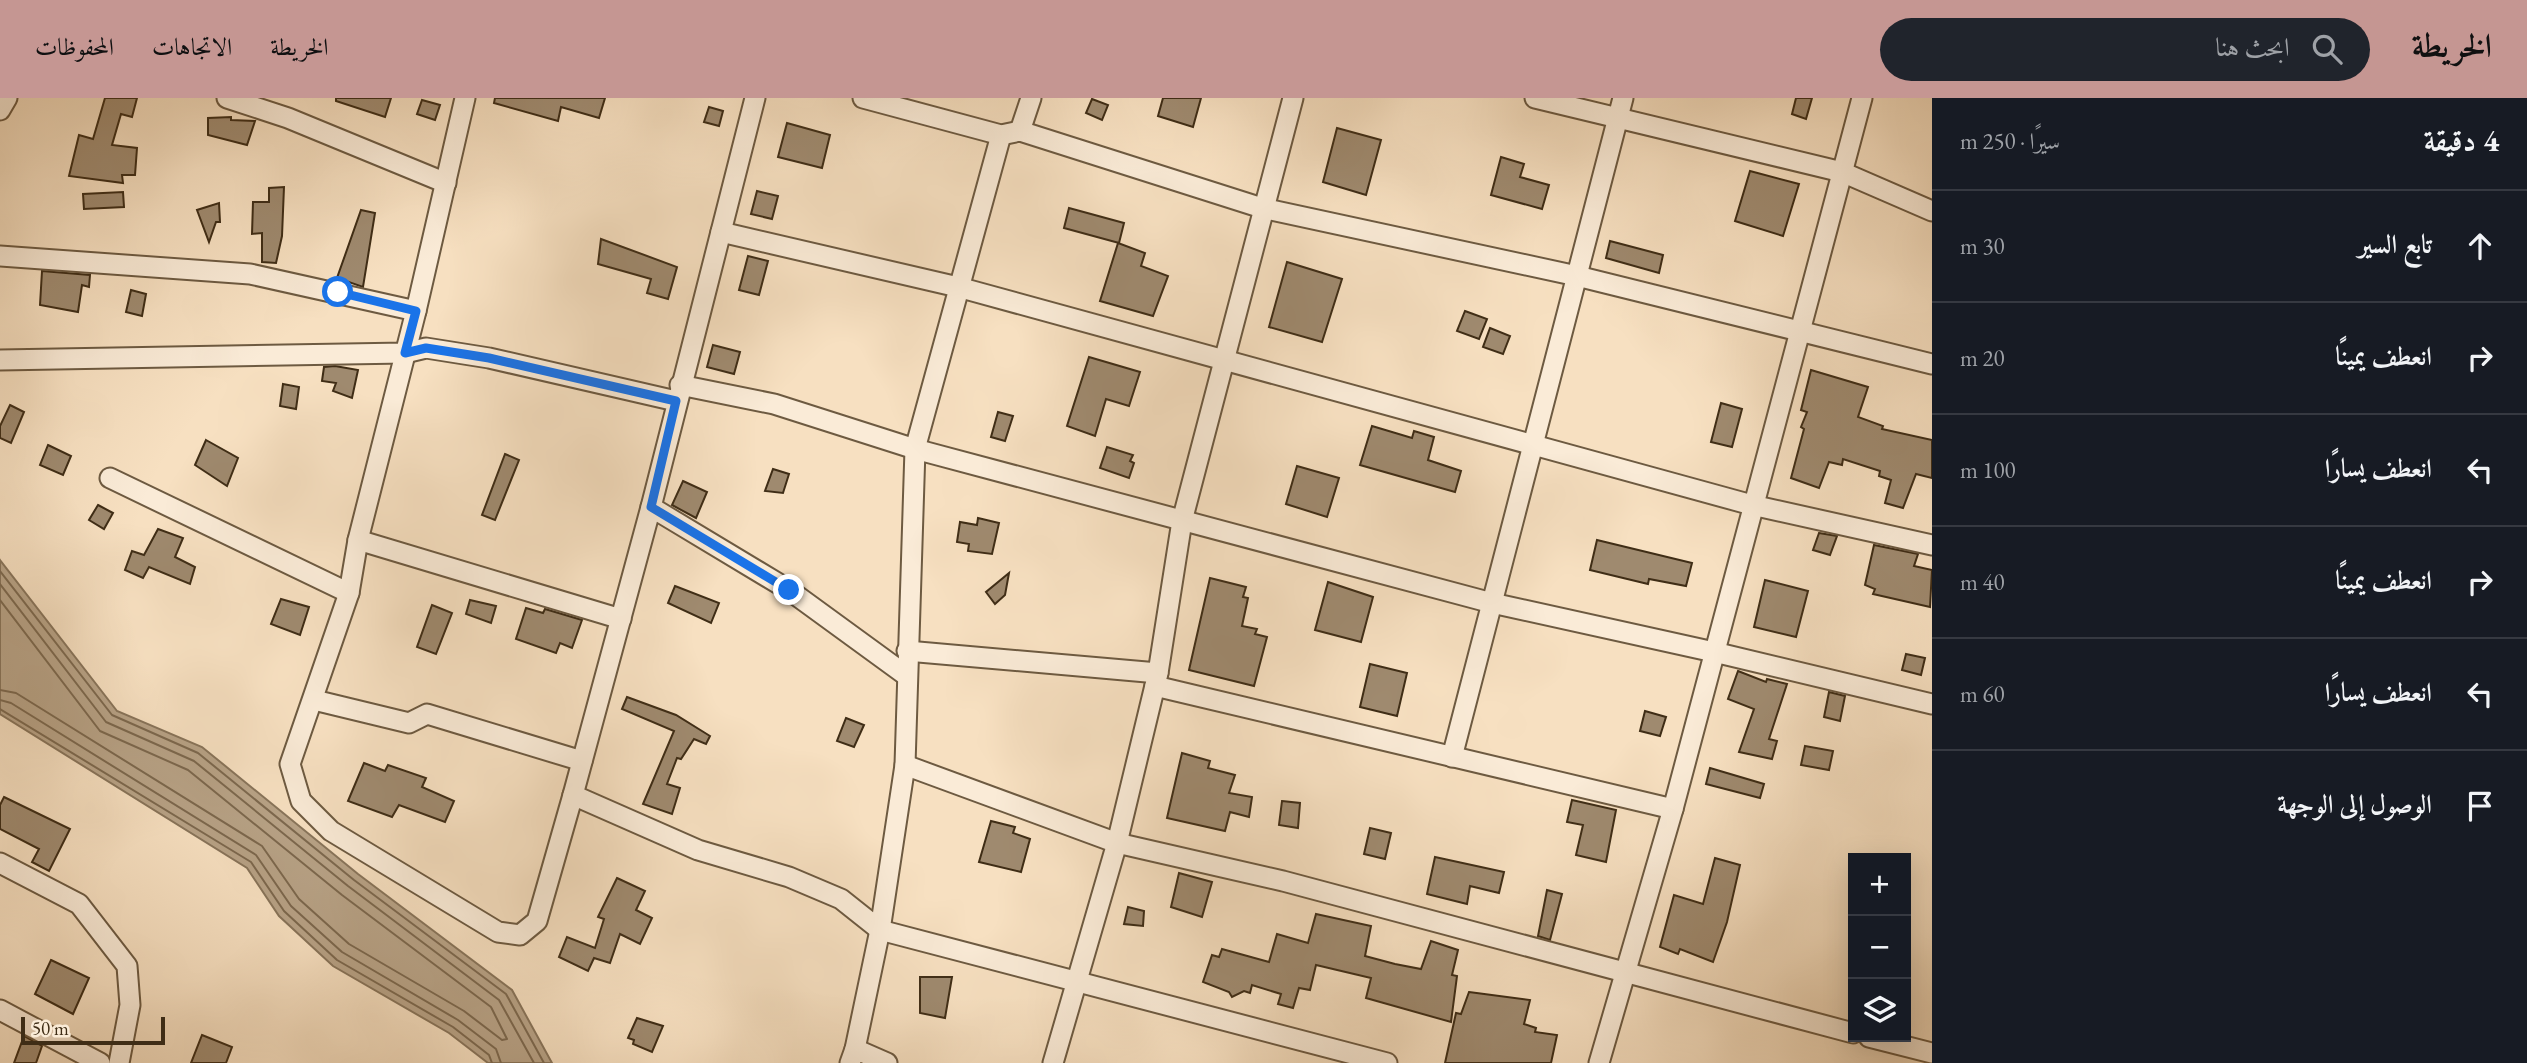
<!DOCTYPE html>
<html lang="ar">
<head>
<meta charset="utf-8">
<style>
  body { margin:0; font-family:"EB Garamond",Amiri,serif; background:#20242c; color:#f1f3f6; direction:rtl }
  .controls { position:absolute; right:21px; bottom:21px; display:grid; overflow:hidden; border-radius:0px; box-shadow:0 7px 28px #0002 }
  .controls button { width:63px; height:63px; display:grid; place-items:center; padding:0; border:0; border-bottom:2px solid #363941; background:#171b24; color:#f1f3f6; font:35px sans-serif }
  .scale { position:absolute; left:21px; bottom:18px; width:144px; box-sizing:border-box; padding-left:7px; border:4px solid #3f2d16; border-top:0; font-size:19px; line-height:24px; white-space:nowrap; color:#3f2d16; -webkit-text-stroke:5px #faebd7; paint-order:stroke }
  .stop { position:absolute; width:21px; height:21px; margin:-16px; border:5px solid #1a73e8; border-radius:50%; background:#fff }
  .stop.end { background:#1a73e8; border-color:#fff; box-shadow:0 2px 7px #0008 }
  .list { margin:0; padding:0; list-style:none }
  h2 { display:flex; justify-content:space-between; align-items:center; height:91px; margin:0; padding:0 28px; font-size:30px }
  h2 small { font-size:23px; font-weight:400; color:#9ea1a6 }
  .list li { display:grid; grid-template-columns:46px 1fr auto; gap:21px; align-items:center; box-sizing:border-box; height:112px; padding:0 28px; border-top:2px solid #363941 }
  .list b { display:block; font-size:26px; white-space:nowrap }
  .list em { font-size:23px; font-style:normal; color:#9ea1a6 }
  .icon { flex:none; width:38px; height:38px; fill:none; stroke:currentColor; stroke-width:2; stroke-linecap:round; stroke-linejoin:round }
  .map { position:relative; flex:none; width:1932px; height:965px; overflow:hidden; direction:ltr }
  header { display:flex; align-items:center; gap:42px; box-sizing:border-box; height:98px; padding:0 35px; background:#c59692; color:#111 }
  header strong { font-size:33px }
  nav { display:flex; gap:38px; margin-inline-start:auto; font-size:24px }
  .search { width:490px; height:63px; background:#20242c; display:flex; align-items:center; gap:18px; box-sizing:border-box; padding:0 24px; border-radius:38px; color:#9ea1a6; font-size:26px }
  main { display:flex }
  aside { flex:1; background:#171b24 }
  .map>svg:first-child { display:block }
  .water { fill:#b8a387; stroke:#88745a; stroke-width:2 }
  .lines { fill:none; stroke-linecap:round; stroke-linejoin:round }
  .shore { stroke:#7c684e; stroke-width:2 }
  .building { fill:#9f8a6f; stroke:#3f2d16; stroke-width:2 }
  .street-casing { stroke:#6d5a41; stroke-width:23 }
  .street { stroke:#faebd7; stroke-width:19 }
  .route { stroke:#1a73e8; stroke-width:9 }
</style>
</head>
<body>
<header>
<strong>الخريطة</strong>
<div class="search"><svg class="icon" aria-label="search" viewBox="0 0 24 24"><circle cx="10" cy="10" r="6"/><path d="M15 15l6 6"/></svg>ابحث هنا</div>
<nav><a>الخريطة</a><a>الاتجاهات</a><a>المحفوظات</a></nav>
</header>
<main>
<aside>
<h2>4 دقيقة<small>سيرًا · 250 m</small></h2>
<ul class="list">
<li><svg class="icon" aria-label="ahead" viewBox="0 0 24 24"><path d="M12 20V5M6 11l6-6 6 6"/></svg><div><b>تابع السير</b></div><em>30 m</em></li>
<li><svg class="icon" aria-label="right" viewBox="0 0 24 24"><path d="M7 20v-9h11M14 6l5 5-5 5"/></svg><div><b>انعطف يمينًا</b></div><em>20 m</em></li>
<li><svg class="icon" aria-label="left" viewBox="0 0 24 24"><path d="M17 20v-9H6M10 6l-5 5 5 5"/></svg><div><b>انعطف يسارًا</b></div><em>100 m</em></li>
<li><svg class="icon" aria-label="right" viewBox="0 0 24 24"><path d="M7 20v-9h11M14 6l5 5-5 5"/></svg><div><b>انعطف يمينًا</b></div><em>40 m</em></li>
<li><svg class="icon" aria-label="left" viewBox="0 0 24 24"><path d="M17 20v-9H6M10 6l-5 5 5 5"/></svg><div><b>انعطف يسارًا</b></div><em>60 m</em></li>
<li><svg class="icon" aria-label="arrive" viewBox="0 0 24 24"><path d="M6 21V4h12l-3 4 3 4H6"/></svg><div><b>الوصول إلى الوجهة</b></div></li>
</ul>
</aside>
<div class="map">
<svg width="1932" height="965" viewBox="0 0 1932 965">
  <rect width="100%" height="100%" fill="#f7e0c1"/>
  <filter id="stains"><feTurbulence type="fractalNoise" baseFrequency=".00286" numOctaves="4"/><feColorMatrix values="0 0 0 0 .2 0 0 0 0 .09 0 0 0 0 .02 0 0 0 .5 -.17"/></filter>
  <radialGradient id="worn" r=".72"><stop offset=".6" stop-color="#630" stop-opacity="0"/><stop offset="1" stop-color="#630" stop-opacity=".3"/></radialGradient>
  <polygon class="water" points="0,462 117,613 202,649 358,776 512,892 552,965 488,965 449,935 333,868 279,818 247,770 0,616"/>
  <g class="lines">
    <g class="shore">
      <polyline points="0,473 112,617 198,655 354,782 506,896 544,965"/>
      <polyline points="0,486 106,624 194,663 348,788 499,902 534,965"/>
      <polyline points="0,502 100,633 188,672 342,797 491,909 507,941 502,942 464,913 349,846 299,801 262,748 16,595 0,592"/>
      <polyline points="0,602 11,605 256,757 291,808 342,854 458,922 496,951 501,965"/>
      <polyline points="0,611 251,764 284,813 337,862 453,929 489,957 492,965"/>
    </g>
  </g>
  <g class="building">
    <polygon points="105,0 137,0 132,19 121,16 112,47 137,50 135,77 122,77 123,85 69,78 79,37 93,41"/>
    <polygon points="336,0 391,0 385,19 336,3"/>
    <polygon points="495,0 605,0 599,20 561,9 558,23 494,5"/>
    <polygon points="1163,0 1201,0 1193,29 1158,18"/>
    <polygon points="1796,0 1812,0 1806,21 1792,16"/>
    <polygon points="1092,1 1108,7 1102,22 1086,15"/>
    <polygon points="422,2 440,7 435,22 417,16"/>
    <polygon points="709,9 723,13 719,28 704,24"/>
    <polygon points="231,19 231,22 255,23 247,47 208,37 208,20"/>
    <polygon points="787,25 830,37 822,70 778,59"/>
    <polygon points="1337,30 1381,42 1366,97 1323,84"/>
    <polygon points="1501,59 1524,66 1520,79 1549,87 1542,111 1491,97"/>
    <polygon points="1750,73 1799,86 1783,138 1735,123"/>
    <polygon points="284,89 282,138 276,165 262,164 262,135 252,136 253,104 269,104 269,90"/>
    <polygon points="757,93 778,98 772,121 751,116"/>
    <polygon points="123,94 124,109 84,111 83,96"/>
    <polygon points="219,105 220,124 216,124 209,144 197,112"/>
    <polygon points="1069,110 1124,125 1119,145 1064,130"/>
    <polygon points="361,112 375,115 363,189 337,180"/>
    <polygon points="601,141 677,169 668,201 647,195 651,181 598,166"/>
    <polygon points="1610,143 1663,157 1659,175 1606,160"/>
    <polygon points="1118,145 1145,155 1141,168 1168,178 1153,218 1100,203"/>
    <polygon points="748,158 768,163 759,197 739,192"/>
    <polygon points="1287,164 1342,181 1322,244 1269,229"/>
    <polygon points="42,173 90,177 89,189 82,187 78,214 40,207"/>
    <polygon points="131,192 146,196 142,218 126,214"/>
    <polygon points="1465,213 1487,221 1479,241 1457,233"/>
    <polygon points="1490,230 1510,238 1503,256 1483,249"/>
    <polygon points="713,247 740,254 734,276 707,269"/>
    <polygon points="1089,259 1140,274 1129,308 1106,301 1095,338 1067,328"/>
    <polygon points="335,268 358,272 352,300 333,293 336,285 322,283 324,269"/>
    <polygon points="1811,272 1868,289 1858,319 1883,328 1882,331 1932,342 1932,380 1916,376 1903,410 1885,405 1891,382 1879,378 1880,373 1843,361 1842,367 1829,364 1819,390 1791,380 1804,331 1801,329 1807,314 1801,312"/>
    <polygon points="283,286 299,289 296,311 280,308"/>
    <polygon points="1721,305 1742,311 1732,349 1711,344"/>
    <polygon points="10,307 24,314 11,345 0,340 0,328"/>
    <polygon points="998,314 1013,318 1005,343 991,339"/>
    <polygon points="1372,328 1412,340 1414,333 1434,339 1428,362 1461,373 1455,394 1360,367"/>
    <polygon points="206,342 238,360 227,388 195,367"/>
    <polygon points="48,347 71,358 63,377 40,367"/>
    <polygon points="1107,349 1133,357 1130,363 1134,365 1129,380 1100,370"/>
    <polygon points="505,356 519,362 495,422 482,417"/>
    <polygon points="1297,368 1339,380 1327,419 1286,406"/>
    <polygon points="773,371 789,376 783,395 765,393"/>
    <polygon points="683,383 707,394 696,420 672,407"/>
    <polygon points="98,407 113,415 104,431 89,422"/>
    <polygon points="978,420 999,425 992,456 968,453 969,446 957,444 960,424 977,427"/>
    <polygon points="158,431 183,440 175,459 195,469 190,486 149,469 143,480 125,472 132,453 144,457"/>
    <polygon points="1819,435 1837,438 1830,457 1813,452"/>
    <polygon points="1597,442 1692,465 1686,488 1649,481 1648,486 1590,472"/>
    <polygon points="1874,447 1918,456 1914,468 1932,472 1930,509 1873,496 1875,491 1865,487"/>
    <polygon points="1009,475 1005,497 995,506 986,494"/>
    <polygon points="1210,480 1246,489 1243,499 1248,500 1242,528 1257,531 1255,536 1267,539 1254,588 1189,572"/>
    <polygon points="1765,482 1808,493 1796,539 1754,529"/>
    <polygon points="1328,484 1373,499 1361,544 1315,532"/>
    <polygon points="675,488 719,505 711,525 668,505"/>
    <polygon points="281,501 309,509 300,537 271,526"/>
    <polygon points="470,502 496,508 491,525 466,516"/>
    <polygon points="432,507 452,515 436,556 417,549"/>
    <polygon points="526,510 543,515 545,511 582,522 572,550 560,545 556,555 516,541"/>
    <polygon points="1906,556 1925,560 1921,577 1902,572"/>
    <polygon points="1370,566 1407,575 1397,618 1360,609"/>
    <polygon points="1738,573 1766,584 1767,581 1787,586 1769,641 1777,643 1772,661 1739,654 1754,611 1728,601"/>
    <polygon points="1829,594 1845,598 1840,623 1824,619"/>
    <polygon points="627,599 676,617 710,638 706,646 694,641 681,661 677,660 667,686 680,690 672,716 643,706 674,633 622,611"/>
    <polygon points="1645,613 1666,619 1660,638 1640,633"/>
    <polygon points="846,620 864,627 854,649 837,643"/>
    <polygon points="1805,648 1833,653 1829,672 1801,667"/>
    <polygon points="1182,655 1210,663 1208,670 1235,677 1229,695 1252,699 1249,719 1230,714 1225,733 1167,720"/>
    <polygon points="364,665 385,673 388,667 426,680 422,689 454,703 445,724 399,707 392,719 348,703"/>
    <polygon points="1710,670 1764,686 1760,700 1706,686"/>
    <polygon points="4,699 70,731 49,773 32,764 39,751 0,731 0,707"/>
    <polygon points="1572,702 1616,712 1606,764 1576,757 1583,727 1567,724"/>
    <polygon points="1282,703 1300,705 1298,730 1279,727"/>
    <polygon points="991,723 1015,729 1013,735 1030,741 1021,774 979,764"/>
    <polygon points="1370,730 1391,735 1385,761 1364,756"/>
    <polygon points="1435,759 1504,774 1499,795 1470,788 1467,806 1427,796"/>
    <polygon points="1715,760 1740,767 1727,824 1713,864 1680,851 1678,856 1660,849 1674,797 1703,806"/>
    <polygon points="1179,775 1212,784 1202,819 1171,809"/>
    <polygon points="617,780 645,793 636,812 652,820 640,846 620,836 610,865 594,860 588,873 559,859 567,839 595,850 604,821 598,819"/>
    <polygon points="1547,792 1562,796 1550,842 1538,838"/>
    <polygon points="1128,809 1144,813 1143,828 1124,826"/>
    <polygon points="1316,816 1371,828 1365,858 1395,866 1421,871 1431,843 1458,852 1452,877 1457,878 1451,924 1366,900 1371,880 1316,867 1310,892 1299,890 1293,910 1278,906 1281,896 1252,887 1250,895 1244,893 1232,899 1229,894 1203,884 1212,857 1219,859 1222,851 1269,864 1277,836 1308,845"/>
    <polygon points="51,862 89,880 73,916 35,896"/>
    <polygon points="920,879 952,879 945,920 920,915"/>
    <polygon points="1469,894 1530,902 1524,926 1536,930 1535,934 1557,937 1551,965 1445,965 1456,915 1461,916"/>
    <polygon points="637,920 663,928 652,954 633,946 634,942 628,940"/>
    <polygon points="202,937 232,949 226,965 191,965"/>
    <polygon points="24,938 42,948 36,965 14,965"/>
  </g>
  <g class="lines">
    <defs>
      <g id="street">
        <polyline points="227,0 288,20 446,85"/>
        <polyline points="465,0 416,213 358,442 349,495 290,666 301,703 331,733 498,834 520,837 537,823 573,697 651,409 755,0"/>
        <polyline points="863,0 1001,37 1020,33 1262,110 1577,178 1932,266"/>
        <polyline points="1535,0 1842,74 1932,113"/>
        <polyline points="0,12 7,0"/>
        <polyline points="1020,33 1031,0"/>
        <polyline points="721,134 958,189 1752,407 1932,447"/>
        <polyline points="0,158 250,176 416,213"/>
        <polyline points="0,262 405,255 426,250 489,260 676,303"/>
        <polyline points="680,287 774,306 915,351 1492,505 1714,554 1932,606"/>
        <polyline points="110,380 349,495"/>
        <polyline points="651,409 789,492 907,578"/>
        <polyline points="358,442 621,521"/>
        <polyline points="907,553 1158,575"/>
        <polyline points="1155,588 1673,711"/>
        <polyline points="314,602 409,625 427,616 582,663"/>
        <polyline points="1452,659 1623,0"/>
        <polyline points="905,667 1117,745 1283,783 1853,935"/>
        <polyline points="573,697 698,752 789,779 841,801 880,832 1387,965"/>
        <polyline points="0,765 79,806 127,868 130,907 119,965"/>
        <polyline points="0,912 100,965"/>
        <polyline points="1869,939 1932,955"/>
        <polyline points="855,951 880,832 905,667 915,351 1001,37"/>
        <polyline points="850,965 855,951 887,965"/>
        <polyline points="1053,965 1117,745 1158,575 1182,423 1293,0"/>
        <polyline points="1599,965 1673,711 1862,0"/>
      </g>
    </defs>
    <use href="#street" class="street-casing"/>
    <use href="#street" class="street"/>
  </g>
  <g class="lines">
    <polyline class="route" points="338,194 416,213 405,255 426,250 489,260 676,303 651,409 789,492"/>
  </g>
  <rect width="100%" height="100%" filter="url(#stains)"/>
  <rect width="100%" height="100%" fill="url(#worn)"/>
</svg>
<div class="controls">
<button>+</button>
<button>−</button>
<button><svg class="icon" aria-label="layers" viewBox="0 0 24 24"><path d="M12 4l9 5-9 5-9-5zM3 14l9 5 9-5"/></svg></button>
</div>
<div class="scale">50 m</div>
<div class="stop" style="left:338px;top:194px"></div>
<div class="stop end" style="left:789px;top:492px"></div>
</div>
</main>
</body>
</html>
